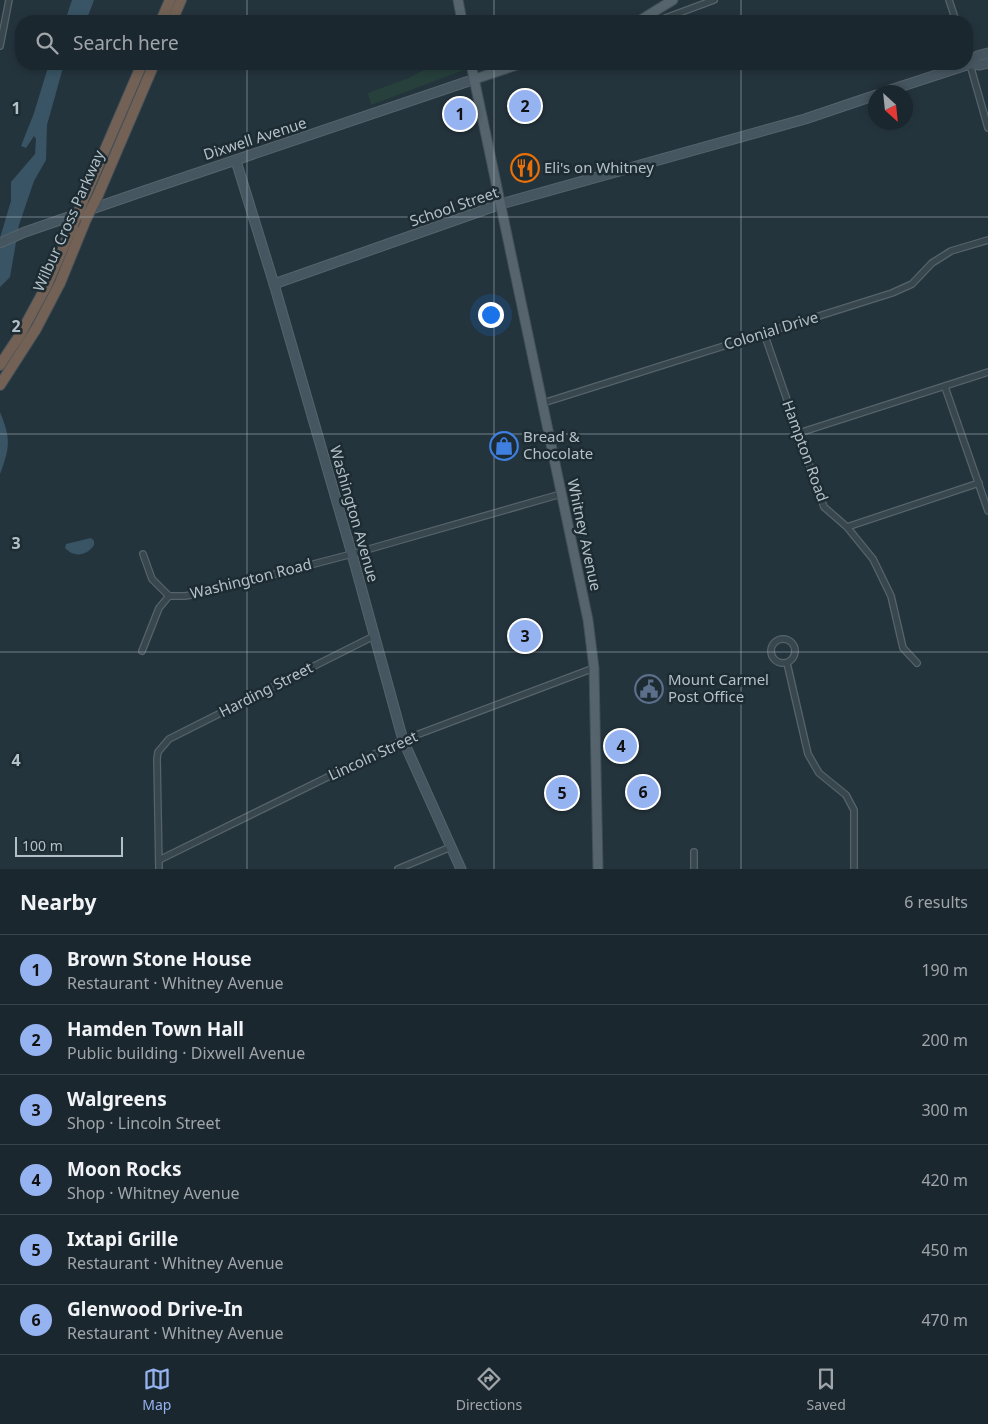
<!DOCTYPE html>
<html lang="en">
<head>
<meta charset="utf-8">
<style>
  body { margin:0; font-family:"Noto Sans",sans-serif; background:#28333a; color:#f1f3f6 }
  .compass { position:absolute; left:868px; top:85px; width:45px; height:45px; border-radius:50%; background:#1b272e; box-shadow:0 2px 8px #0003; rotate:153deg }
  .scale { position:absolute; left:15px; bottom:12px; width:108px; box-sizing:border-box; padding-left:5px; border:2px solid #b4c0c8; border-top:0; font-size:14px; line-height:18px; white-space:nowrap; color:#b4c0c8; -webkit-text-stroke:4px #1d2b32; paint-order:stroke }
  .you { position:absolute; left:490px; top:314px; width:18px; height:18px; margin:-12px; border:4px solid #fff; border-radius:50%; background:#1a73e8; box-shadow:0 0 0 8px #1a73e833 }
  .badge { display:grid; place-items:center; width:32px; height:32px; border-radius:50%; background:#95b2f1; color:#111; font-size:16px; font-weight:700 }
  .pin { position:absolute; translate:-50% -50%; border:2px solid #fff; box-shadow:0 1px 5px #0006 }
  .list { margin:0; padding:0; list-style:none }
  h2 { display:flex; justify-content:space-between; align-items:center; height:65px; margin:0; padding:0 20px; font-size:21px }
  h2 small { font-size:16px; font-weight:400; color:#a0a5aa }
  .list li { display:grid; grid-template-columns:32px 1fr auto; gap:15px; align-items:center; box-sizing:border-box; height:70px; padding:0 20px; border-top:1px solid #39444a }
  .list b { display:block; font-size:19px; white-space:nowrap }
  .list p { margin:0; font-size:16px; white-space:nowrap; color:#a0a5aa }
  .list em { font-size:16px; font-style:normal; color:#a0a5aa }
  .icon { flex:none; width:28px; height:28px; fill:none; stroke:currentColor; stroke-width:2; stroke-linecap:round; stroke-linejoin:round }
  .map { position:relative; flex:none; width:988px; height:869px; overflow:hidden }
  .search { position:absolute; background:#1b272e; box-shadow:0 2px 8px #0003; left:15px; right:15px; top:15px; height:55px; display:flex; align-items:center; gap:12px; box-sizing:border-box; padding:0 18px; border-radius:20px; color:#a0a5aa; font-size:19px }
  .sheet { height:485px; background:#1b272e }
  nav { display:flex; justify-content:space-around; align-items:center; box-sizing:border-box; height:70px; border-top:1px solid #39444a; background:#1b272e; font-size:14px; color:#a0a5aa }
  nav a { display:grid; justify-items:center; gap:2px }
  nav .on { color:#95b2f1 }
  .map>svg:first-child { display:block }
  .green { fill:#27403c }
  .water { fill:#395464 }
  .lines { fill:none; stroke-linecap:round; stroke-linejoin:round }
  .street-casing { stroke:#56636b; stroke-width:8 }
  .secondary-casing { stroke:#56636b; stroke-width:11 }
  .primary-casing { stroke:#414f56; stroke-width:11 }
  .highway-casing { stroke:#435058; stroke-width:12 }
  .street { stroke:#38464d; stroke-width:5.5 }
  .secondary { stroke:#465660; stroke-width:9 }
  .primary { stroke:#56656d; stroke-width:9 }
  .highway { stroke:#736155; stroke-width:10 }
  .highway-bridge-casing { stroke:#435058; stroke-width:12; stroke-linecap:butt }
  .highway-bridge { stroke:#736155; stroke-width:10 }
  .grid { fill:none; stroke:#b4c0c8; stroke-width:1; stroke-opacity:0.55 }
  .labels { text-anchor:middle; stroke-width:5; stroke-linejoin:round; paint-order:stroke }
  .street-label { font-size:15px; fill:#b4c0c8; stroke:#1d2b32 }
  .poi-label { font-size:15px; fill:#b4c0c8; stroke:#1d2b32; text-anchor:start }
  .grid-label { font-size:16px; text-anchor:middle; font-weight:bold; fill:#b4c0c8; stroke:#1d2b32; stroke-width:5; stroke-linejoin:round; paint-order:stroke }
</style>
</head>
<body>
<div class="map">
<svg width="988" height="869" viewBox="0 0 988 869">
  <rect width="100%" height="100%" fill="#24343d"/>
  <polygon class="green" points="434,64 463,64 464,70 371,105 368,93 411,77"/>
  <g class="water">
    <polygon points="72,0 94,0 88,16 85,21 65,21"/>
    <polygon points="49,64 64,64 47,125 46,160 34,181 19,225 10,277 0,287 0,238 11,201 11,182 35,154 36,139 34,136 26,148 21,146 34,113"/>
    <path d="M 0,412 C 11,439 10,447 0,474 Z"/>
    <path d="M 91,538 L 94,541 L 94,545 C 87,556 74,558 65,548 L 66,544 Z"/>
  </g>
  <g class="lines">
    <defs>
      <g id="street">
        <polyline points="949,0 956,21"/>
        <polyline points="653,21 660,20 714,0"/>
        <polyline points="0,46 9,0"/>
        <polyline points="967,54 988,128"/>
        <polyline points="764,333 824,507 847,527 873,559 891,596 903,648 917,663"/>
        <polyline points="945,387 988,511"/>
        <polyline points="543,403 892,293 912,284 932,263 951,251 988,240"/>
        <polyline points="799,433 988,372"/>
        <polyline points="847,527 979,483"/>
        <polyline points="143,554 152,579 169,596 185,596 203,593 352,554 561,494"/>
        <circle cx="783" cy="651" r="12"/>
        <polyline points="142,651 159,608 169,596"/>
        <polyline points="787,663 808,754 819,773 846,795 854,810 854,869"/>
        <polyline points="694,852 694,869"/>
        <polyline points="159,860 403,740 594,668"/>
        <polyline points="159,869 157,759 158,752 169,739 374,636"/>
        <polyline points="398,869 451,847"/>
      </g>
      <g id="secondary">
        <polyline points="970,64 977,56 988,53"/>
        <polyline points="884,92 970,64 980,65 988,63"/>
        <polyline points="236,161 274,284 352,554 403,740 461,869"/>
        <polyline points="0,243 25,232 144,191 475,79"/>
        <polyline points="274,284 501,204 805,119 876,95"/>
      </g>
      <g id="primary">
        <polyline points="458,0 462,21"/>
        <polyline points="639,21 673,0"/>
        <polyline points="471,64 588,620 594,668 598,869"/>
        <polyline points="475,79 520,64"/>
      </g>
      <g id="highway">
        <polyline points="161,21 170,0"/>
        <polyline points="172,21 181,0"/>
        <polyline points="98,195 154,64"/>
        <polyline points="83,201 142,64"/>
        <polyline points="0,365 20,335 47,285 73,225"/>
        <polyline points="0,385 36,329 60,283 86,219"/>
      </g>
    </defs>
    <use href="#street" class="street-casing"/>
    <use href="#secondary" class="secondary-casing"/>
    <use href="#primary" class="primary-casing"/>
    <use href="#highway" class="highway-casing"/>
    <use href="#street" class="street"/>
    <use href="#secondary" class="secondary"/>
    <use href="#primary" class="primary"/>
    <use href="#highway" class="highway"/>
    <defs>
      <g id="highway-bridge">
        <polyline points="86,219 98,195"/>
        <polyline points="73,225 83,201"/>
      </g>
    </defs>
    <use href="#highway-bridge" class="highway-bridge-casing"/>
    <use href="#highway-bridge" class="highway-bridge"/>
  </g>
  <path class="grid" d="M 247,0 L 247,21M 494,0 L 494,21M 741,0 L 741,21M 247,64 L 247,869M 494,64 L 494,869M 741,64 L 741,869M 0,217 L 988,217M 0,434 L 988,434M 0,652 L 988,652"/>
  <defs>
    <symbol id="restaurant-ring" viewBox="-11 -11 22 22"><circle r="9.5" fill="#1d2b32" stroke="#e8710a" stroke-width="1.5"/><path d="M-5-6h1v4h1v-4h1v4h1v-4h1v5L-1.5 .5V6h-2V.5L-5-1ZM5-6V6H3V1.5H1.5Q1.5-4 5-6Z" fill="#e8710a"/></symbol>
    <symbol id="shop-ring" viewBox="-11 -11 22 22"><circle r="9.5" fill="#1d2b32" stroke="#3f7fe0" stroke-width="1.5"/><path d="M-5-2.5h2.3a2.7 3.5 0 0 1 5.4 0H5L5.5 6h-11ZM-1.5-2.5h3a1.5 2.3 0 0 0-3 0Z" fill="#3f7fe0"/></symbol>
    <symbol id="civic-ring" viewBox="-11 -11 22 22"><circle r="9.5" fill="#1d2b32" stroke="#5c6f8a" stroke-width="1.5"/><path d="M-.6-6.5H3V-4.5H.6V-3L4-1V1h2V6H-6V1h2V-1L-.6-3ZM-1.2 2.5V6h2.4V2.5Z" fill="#5c6f8a"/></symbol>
  </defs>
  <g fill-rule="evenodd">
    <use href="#restaurant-ring" x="509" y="152" width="32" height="32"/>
    <use href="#shop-ring" x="488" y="430" width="32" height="32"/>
    <use href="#civic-ring" x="633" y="673" width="32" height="32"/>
  </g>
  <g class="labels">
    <g class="street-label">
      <text transform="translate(255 139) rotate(-18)" y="5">Dixwell Avenue</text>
      <text transform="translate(454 207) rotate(-19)" y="5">School Street</text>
      <text transform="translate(69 221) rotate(-66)" y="5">Wilbur Cross Parkway</text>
      <text transform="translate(771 331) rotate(-17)" y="5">Colonial Drive</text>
      <text transform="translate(805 451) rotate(70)" y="5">Hampton Road</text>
      <text transform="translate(354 514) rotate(74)" y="5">Washington Avenue</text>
      <text transform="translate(584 535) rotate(78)" y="5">Whitney Avenue</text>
      <text transform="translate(251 579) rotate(-14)" y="5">Washington Road</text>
      <text transform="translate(266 690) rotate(-27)" y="5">Harding Street</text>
      <text transform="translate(373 756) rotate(-25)" y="5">Lincoln Street</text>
    </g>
    <g class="poi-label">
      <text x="544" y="173">Eli's on Whitney</text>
      <text x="523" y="442">Bread &amp;<tspan x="523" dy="17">Chocolate</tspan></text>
      <text x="668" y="685">Mount Carmel<tspan x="668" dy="17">Post Office</tspan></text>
    </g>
  </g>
  <g class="grid-label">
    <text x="16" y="114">1</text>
    <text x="16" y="332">2</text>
    <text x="16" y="549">3</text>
    <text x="16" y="766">4</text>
  </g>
</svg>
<svg class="compass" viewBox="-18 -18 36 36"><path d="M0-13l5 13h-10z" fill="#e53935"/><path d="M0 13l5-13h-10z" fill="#a0a5aa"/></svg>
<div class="scale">100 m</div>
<div class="you"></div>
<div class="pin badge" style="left:460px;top:114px">1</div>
<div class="pin badge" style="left:525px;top:106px">2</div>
<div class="pin badge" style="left:525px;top:636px">3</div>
<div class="pin badge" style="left:621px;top:746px">4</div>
<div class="pin badge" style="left:562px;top:793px">5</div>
<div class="pin badge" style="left:643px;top:792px">6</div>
<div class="search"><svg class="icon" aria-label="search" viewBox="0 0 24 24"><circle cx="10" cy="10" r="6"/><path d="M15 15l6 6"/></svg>Search here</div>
</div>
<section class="sheet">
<h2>Nearby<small>6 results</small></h2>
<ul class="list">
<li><span class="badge">1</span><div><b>Brown Stone House</b><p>Restaurant · Whitney Avenue</p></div><em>190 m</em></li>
<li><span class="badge">2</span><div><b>Hamden Town Hall</b><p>Public building · Dixwell Avenue</p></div><em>200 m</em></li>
<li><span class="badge">3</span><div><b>Walgreens</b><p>Shop · Lincoln Street</p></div><em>300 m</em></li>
<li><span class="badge">4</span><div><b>Moon Rocks</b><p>Shop · Whitney Avenue</p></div><em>420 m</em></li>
<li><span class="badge">5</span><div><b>Ixtapi Grille</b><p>Restaurant · Whitney Avenue</p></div><em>450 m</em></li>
<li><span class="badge">6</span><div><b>Glenwood Drive-In</b><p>Restaurant · Whitney Avenue</p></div><em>470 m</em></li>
</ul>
</section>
<nav>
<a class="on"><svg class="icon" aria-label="map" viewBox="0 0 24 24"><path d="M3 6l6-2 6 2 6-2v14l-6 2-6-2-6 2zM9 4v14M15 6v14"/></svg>Map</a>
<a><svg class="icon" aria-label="directions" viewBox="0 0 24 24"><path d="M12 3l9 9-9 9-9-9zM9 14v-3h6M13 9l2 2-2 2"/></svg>Directions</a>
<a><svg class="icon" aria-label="saved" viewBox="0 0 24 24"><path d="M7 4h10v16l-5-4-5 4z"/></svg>Saved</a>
</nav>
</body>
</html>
